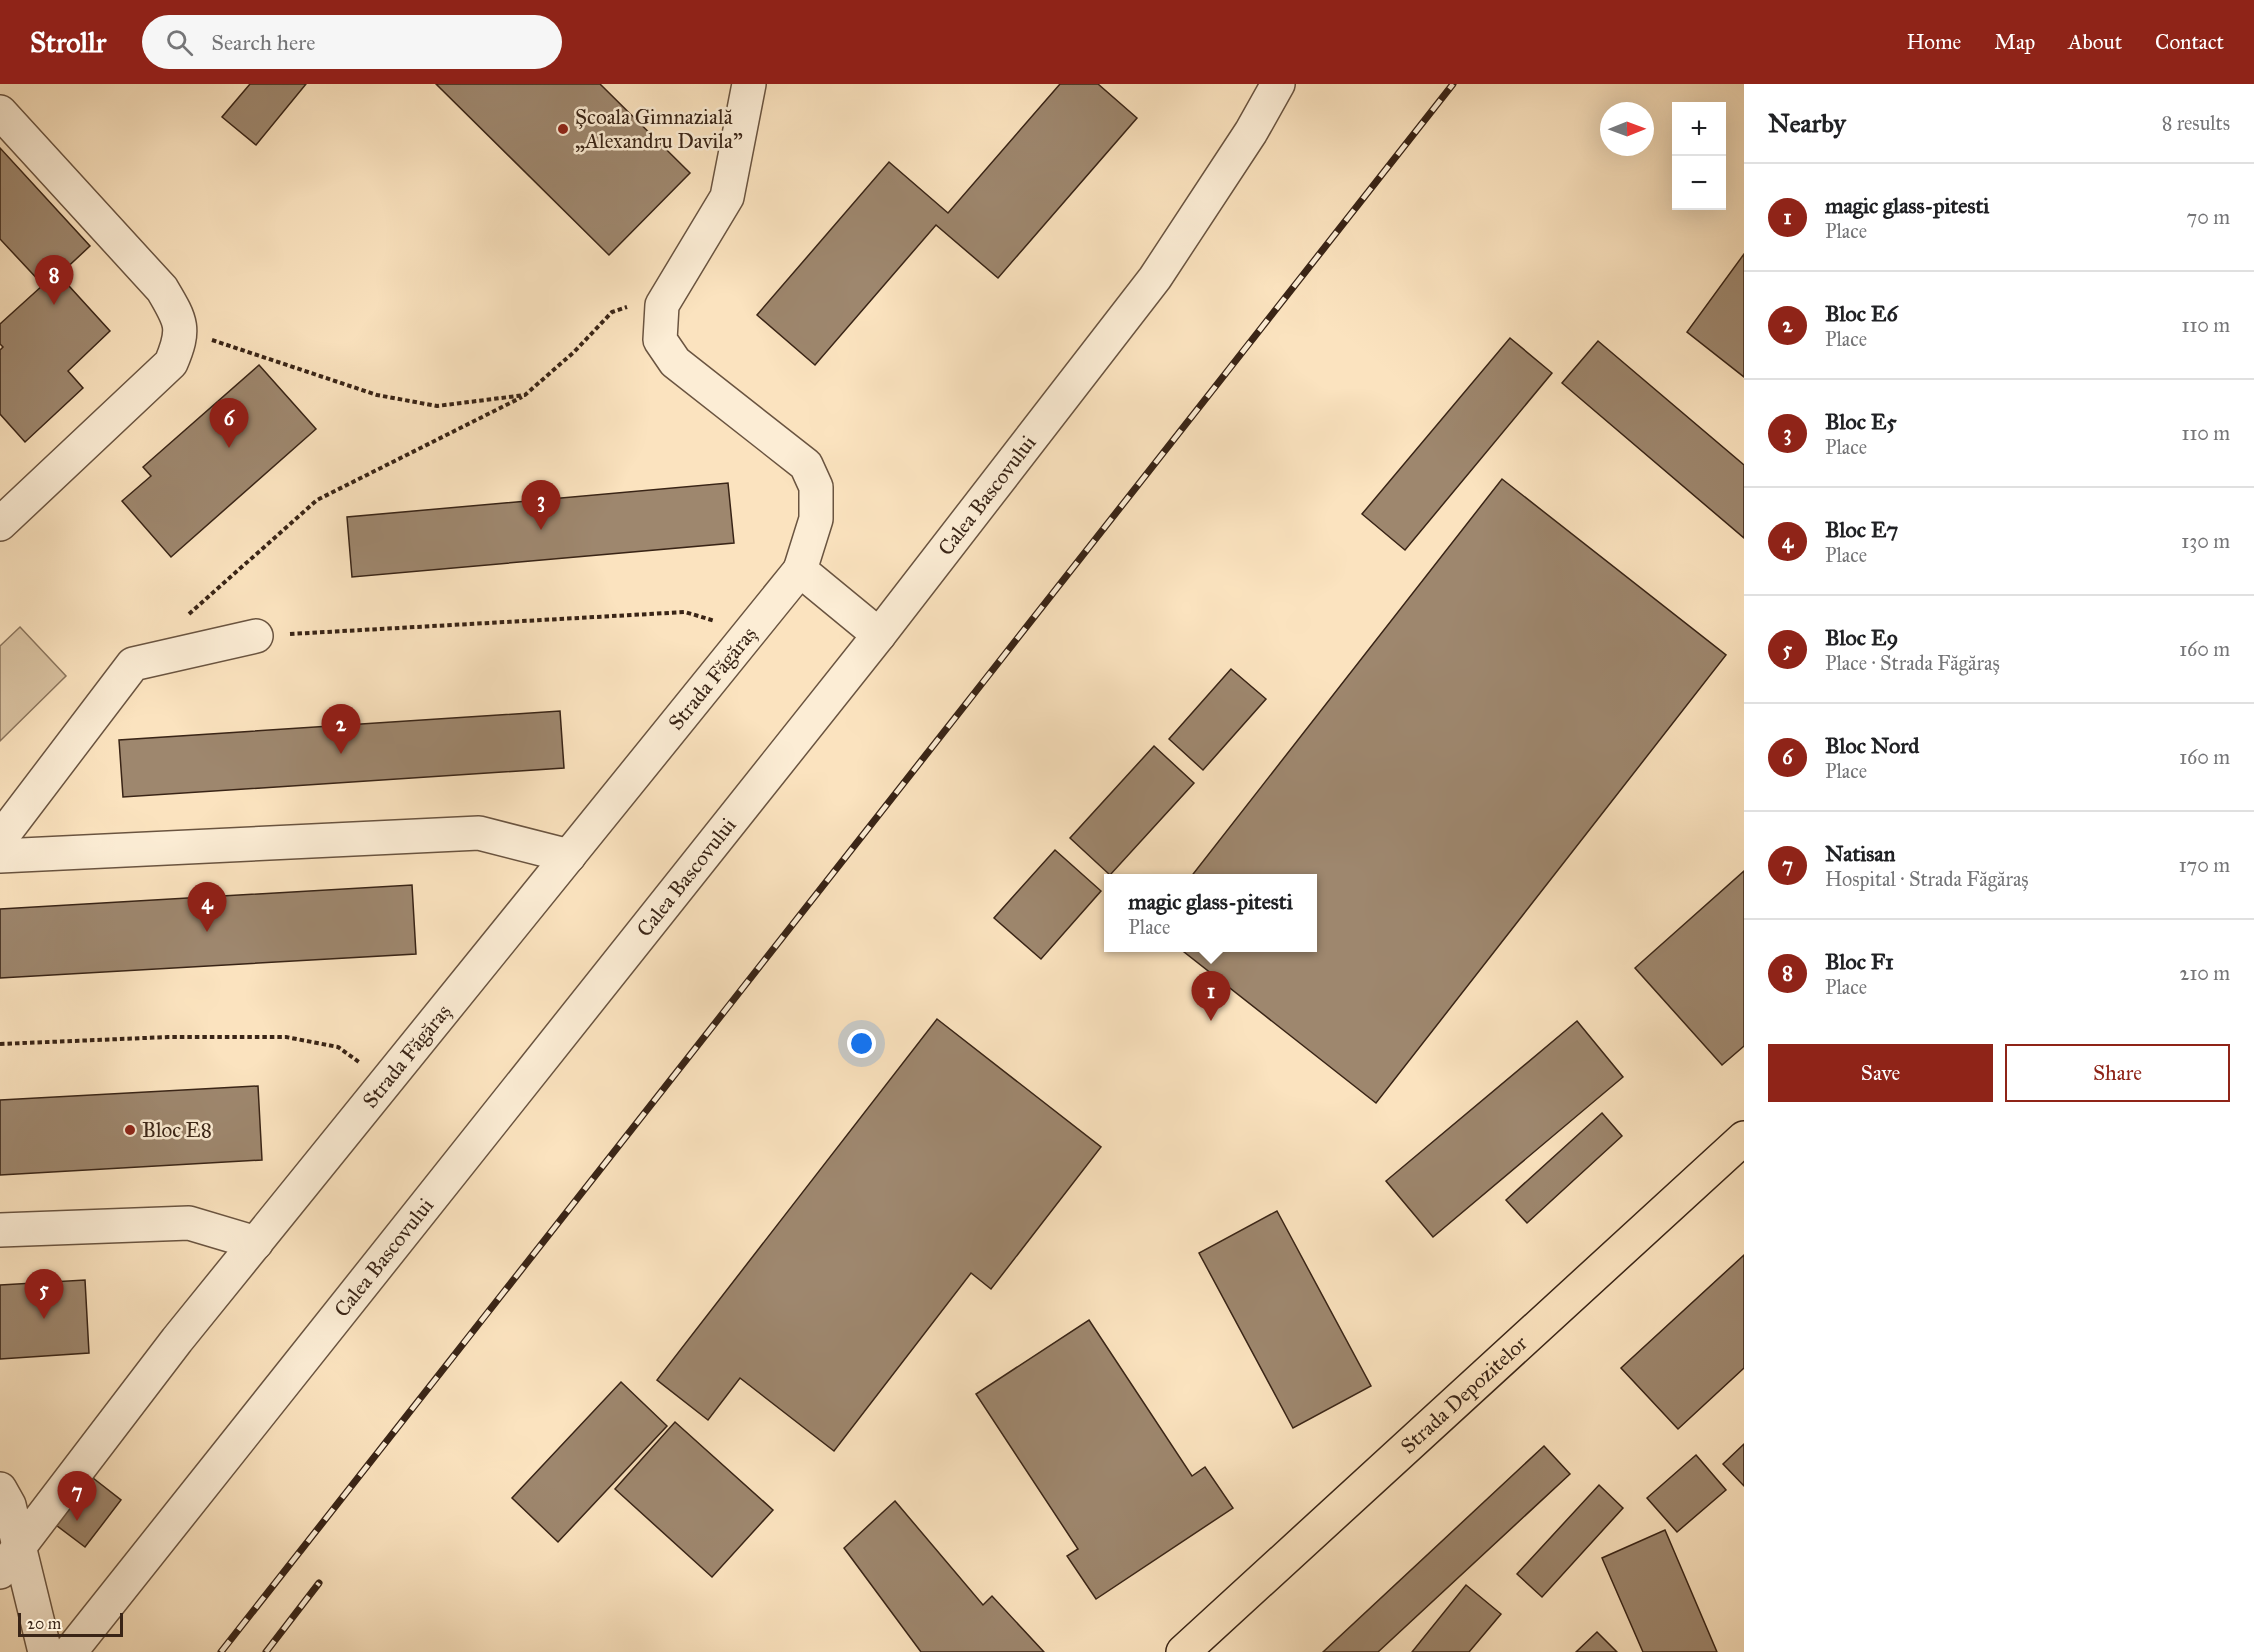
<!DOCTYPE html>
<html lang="en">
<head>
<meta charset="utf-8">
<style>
  body { margin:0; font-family:"IM FELL Great Primer",serif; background:#f6f6f6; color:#202124 }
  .controls { position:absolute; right:18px; top:18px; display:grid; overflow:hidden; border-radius:0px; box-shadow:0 6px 24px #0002 }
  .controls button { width:54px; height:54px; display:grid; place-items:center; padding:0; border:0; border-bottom:2px solid #e0e0e0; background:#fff; color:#202124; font:30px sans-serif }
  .compass { position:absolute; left:1600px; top:18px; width:54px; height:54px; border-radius:50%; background:#fff; box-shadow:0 6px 24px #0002; rotate:89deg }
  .scale { position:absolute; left:18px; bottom:15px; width:105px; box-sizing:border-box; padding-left:6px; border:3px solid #392416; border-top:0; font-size:16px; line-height:21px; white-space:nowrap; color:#392416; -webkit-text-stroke:4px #fcedd5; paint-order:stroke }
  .you { position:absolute; left:862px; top:960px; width:21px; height:21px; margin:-15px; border:4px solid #fff; border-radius:50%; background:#1a73e8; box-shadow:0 0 0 9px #1a73e833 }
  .badge { display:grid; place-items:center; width:39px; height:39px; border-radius:50%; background:#8f2418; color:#fff; font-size:20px; font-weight:700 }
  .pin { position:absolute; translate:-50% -50px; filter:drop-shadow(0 2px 3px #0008) }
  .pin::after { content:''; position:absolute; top:32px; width:21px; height:18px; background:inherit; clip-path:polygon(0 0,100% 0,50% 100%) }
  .popup { position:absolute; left:1104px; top:790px; width:213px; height:78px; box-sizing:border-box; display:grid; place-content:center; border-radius:0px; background:#fff; filter:drop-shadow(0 2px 4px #0005); font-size:20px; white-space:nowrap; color:#757577 }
  .popup b { font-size:22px; color:#202124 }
  .popup::after { content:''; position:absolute; left:50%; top:100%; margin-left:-12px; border:12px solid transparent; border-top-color:#fff }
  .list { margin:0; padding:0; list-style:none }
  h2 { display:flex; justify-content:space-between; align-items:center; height:78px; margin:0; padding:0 24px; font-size:26px }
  h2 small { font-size:20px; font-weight:400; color:#757577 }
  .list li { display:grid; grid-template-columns:39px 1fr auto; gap:18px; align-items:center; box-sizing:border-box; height:108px; padding:0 24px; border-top:2px solid #e0e0e0 }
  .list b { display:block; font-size:22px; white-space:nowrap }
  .list p { margin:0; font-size:20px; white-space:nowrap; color:#757577 }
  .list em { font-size:20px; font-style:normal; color:#757577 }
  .actions { display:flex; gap:12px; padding:18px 24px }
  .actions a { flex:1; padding:14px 0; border:2px solid #8f2418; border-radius:0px; text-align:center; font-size:21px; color:#8f2418 }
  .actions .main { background:#8f2418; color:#fff }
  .icon { flex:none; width:33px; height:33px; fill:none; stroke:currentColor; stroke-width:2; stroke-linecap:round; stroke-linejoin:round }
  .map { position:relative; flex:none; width:1744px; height:1568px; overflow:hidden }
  header { display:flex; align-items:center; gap:36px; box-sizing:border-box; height:84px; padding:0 30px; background:#8f2418; color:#fff }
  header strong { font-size:28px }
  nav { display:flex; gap:33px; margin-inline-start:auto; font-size:21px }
  .search { width:420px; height:54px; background:#f6f6f6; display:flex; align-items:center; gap:15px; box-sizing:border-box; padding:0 21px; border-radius:33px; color:#757577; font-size:22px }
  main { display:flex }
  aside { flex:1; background:#fff }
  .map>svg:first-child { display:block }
  .green { fill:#dac3a2; stroke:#8a745c; stroke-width:1.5 }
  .building { fill:#9e876e; stroke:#392416; stroke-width:1.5 }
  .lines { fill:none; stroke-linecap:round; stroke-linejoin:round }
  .minor-casing { stroke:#6a5440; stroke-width:36 }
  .major-casing { stroke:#392416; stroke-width:36 }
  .path { stroke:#392416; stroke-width:4; stroke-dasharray:4.5 3; stroke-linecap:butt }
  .minor { stroke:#fcedd5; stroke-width:33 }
  .major { stroke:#fbe3bf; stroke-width:33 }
  .rail-casing { stroke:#392416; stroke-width:7 }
  .rail { stroke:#fcedd5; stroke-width:4.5; stroke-dasharray:14; stroke-linecap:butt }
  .poi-dot { fill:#8f2418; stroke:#fcedd5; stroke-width:2 }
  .labels { text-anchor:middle; stroke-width:5; stroke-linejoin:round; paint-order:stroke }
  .poi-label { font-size:21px; fill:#392416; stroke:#fcedd5; text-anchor:start }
  .street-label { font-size:21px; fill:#392416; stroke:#fcedd5 }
</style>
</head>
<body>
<header>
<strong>Strollr</strong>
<div class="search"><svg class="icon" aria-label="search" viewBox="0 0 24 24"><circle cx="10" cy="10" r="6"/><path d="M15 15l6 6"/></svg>Search here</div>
<nav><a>Home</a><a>Map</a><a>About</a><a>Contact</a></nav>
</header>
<main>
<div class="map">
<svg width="1744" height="1568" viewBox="0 0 1744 1568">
  <rect width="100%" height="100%" fill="#fbe3bf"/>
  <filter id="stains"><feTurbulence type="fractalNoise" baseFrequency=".00333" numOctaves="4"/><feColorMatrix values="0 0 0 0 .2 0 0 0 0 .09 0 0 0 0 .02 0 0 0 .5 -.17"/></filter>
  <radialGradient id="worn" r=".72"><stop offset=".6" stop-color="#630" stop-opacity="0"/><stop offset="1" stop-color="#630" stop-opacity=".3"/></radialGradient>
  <polygon class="green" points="20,543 66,592 0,657 0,562"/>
  <g class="building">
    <polygon points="250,0 306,0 256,61 222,33"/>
    <polygon points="436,0 600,0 690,89 609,171"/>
    <polygon points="1060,0 1098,0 1137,34 998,194 936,141 815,281 757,231 889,78 948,129"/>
    <polygon points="0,64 90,162 59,191 110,247 68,287 83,304 25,358 0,330 0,266 3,263 0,260 0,240 43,201 0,155"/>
    <polygon points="1744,170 1744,293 1687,248"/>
    <polygon points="1510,254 1552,289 1405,466 1362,430"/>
    <polygon points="1598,257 1744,381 1744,454 1562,299"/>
    <polygon points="259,281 316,345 171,473 122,417 151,392 143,383"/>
    <polygon points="1502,395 1726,571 1376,1019 1179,864 1313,864 1313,794 1190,794"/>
    <polygon points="728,399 734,459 352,493 347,433"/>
    <polygon points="1231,585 1266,615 1203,686 1169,655"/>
    <polygon points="560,627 564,684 123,713 119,656"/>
    <polygon points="1154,662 1194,699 1110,791 1070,754"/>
    <polygon points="1055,766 1101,807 1041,875 994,834"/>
    <polygon points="1744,787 1744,962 1722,981 1635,884"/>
    <polygon points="412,801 416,870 0,894 0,825"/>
    <polygon points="937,935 1101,1063 991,1205 971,1189 834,1367 740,1294 708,1336 657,1296"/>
    <polygon points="1577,937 1623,993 1433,1153 1386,1097"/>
    <polygon points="258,1002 262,1076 0,1091 0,1016"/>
    <polygon points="1602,1029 1622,1052 1527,1139 1506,1116"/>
    <polygon points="1277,1127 1371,1302 1293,1344 1199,1169"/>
    <polygon points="1744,1171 1744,1284 1678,1345 1621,1284"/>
    <polygon points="85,1196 89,1269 0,1275 0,1201"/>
    <polygon points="1089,1236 1192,1392 1205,1383 1233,1424 1096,1515 1067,1472 1078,1465 976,1310"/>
    <polygon points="621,1298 667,1342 558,1458 512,1414"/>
    <polygon points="675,1338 773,1426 712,1493 615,1405"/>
    <polygon points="1744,1360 1744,1402 1723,1380"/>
    <polygon points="1544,1362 1570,1390 1378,1568 1323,1568"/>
    <polygon points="1696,1371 1726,1406 1677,1448 1647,1414"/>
    <polygon points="93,1394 121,1416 85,1463 56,1441"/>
    <polygon points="1599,1401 1623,1424 1542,1513 1517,1490"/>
    <polygon points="895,1417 983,1521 992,1512 1044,1568 921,1568 844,1464"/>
    <polygon points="1665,1446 1717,1568 1643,1568 1602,1474"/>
    <polygon points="1466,1501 1501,1530 1469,1568 1412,1568"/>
    <polygon points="1597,1548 1617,1568 1576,1568"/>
  </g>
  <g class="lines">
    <defs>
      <g id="minor">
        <polyline points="749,0 727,113 662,221 660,256 675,278 806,381 816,403 816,435 800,486 879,551"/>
        <path d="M 0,28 L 162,205 C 181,237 186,244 171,279 L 0,440"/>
        <polyline points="0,755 133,580 256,552"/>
        <polyline points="0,772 479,749 569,772"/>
        <polyline points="0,1146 189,1139 256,1159"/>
        <polyline points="0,1405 9,1421 45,1568"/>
        <path id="s1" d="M 0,1488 L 177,1256 L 800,486"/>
        <path id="s2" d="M 70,1568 L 879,551 L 1155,194 L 1251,48 L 1278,0"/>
      </g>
      <g id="major">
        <path id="s3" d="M 1183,1568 L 1744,1054"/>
      </g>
    </defs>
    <use href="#minor" class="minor-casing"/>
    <use href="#major" class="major-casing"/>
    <g class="path">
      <polyline points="212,256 377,311 437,322 525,311 574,268 612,228 627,223"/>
      <polyline points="189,530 317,416 522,313"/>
      <polyline points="290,550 685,528 715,537"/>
      <polyline points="0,960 168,953 286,953 338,963 359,978"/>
    </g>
    <use href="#minor" class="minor"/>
    <use href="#major" class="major"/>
    <defs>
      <g id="rail">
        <polyline points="221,1568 1453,0"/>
        <polyline points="266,1568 319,1499"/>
      </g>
    </defs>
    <use href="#rail" class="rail-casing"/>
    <use href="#rail" class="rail"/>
  </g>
  <g class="poi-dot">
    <circle cx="563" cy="45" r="6"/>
    <circle cx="130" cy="1046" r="6"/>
  </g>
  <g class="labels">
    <g class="poi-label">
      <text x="575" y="40">Școala Gimnazială<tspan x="575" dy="24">„Alexandru Davila”</tspan></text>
      <text x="142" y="1053">Bloc E8</text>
    </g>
    <g class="street-label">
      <text dy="7" stroke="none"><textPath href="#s2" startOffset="1476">Calea Bascovului</textPath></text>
      <text dy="7" stroke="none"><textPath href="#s1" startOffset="1143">Strada Făgăraș</textPath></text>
      <text dy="7" stroke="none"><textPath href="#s2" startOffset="990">Calea Bascovului</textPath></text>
      <text dy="7" stroke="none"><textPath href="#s1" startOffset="657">Strada Făgăraș</textPath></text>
      <text dy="7" stroke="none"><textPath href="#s2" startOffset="504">Calea Bascovului</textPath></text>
      <text dy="7" stroke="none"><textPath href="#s3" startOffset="381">Strada Depozitelor</textPath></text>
    </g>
  </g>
  <rect width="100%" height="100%" filter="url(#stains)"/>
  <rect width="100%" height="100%" fill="url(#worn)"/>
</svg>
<div class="controls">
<button>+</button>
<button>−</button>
</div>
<svg class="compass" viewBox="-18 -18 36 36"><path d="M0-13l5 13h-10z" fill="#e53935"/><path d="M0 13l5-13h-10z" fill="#757577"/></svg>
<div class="scale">20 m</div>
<div class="you"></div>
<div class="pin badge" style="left:1211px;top:937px">1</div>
<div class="popup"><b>magic glass-pitesti</b>Place</div>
<div class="pin badge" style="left:341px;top:670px">2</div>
<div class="pin badge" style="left:541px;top:446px">3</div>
<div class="pin badge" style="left:207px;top:848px">4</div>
<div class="pin badge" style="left:44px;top:1235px">5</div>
<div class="pin badge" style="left:229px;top:364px">6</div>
<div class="pin badge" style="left:77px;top:1437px">7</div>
<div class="pin badge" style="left:54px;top:221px">8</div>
</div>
<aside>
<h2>Nearby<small>8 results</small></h2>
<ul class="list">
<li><span class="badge">1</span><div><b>magic glass-pitesti</b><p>Place</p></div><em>70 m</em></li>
<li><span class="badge">2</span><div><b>Bloc E6</b><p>Place</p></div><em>110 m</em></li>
<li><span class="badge">3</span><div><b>Bloc E5</b><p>Place</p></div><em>110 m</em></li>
<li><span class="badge">4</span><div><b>Bloc E7</b><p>Place</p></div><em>130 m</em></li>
<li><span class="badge">5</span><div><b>Bloc E9</b><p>Place · Strada Făgăraș</p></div><em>160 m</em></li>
<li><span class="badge">6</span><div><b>Bloc Nord</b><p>Place</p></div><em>160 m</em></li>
<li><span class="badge">7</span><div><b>Natisan</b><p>Hospital · Strada Făgăraș</p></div><em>170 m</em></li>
<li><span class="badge">8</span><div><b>Bloc F1</b><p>Place</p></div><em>210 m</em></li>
</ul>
<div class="actions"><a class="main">Save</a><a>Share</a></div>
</aside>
</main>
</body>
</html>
